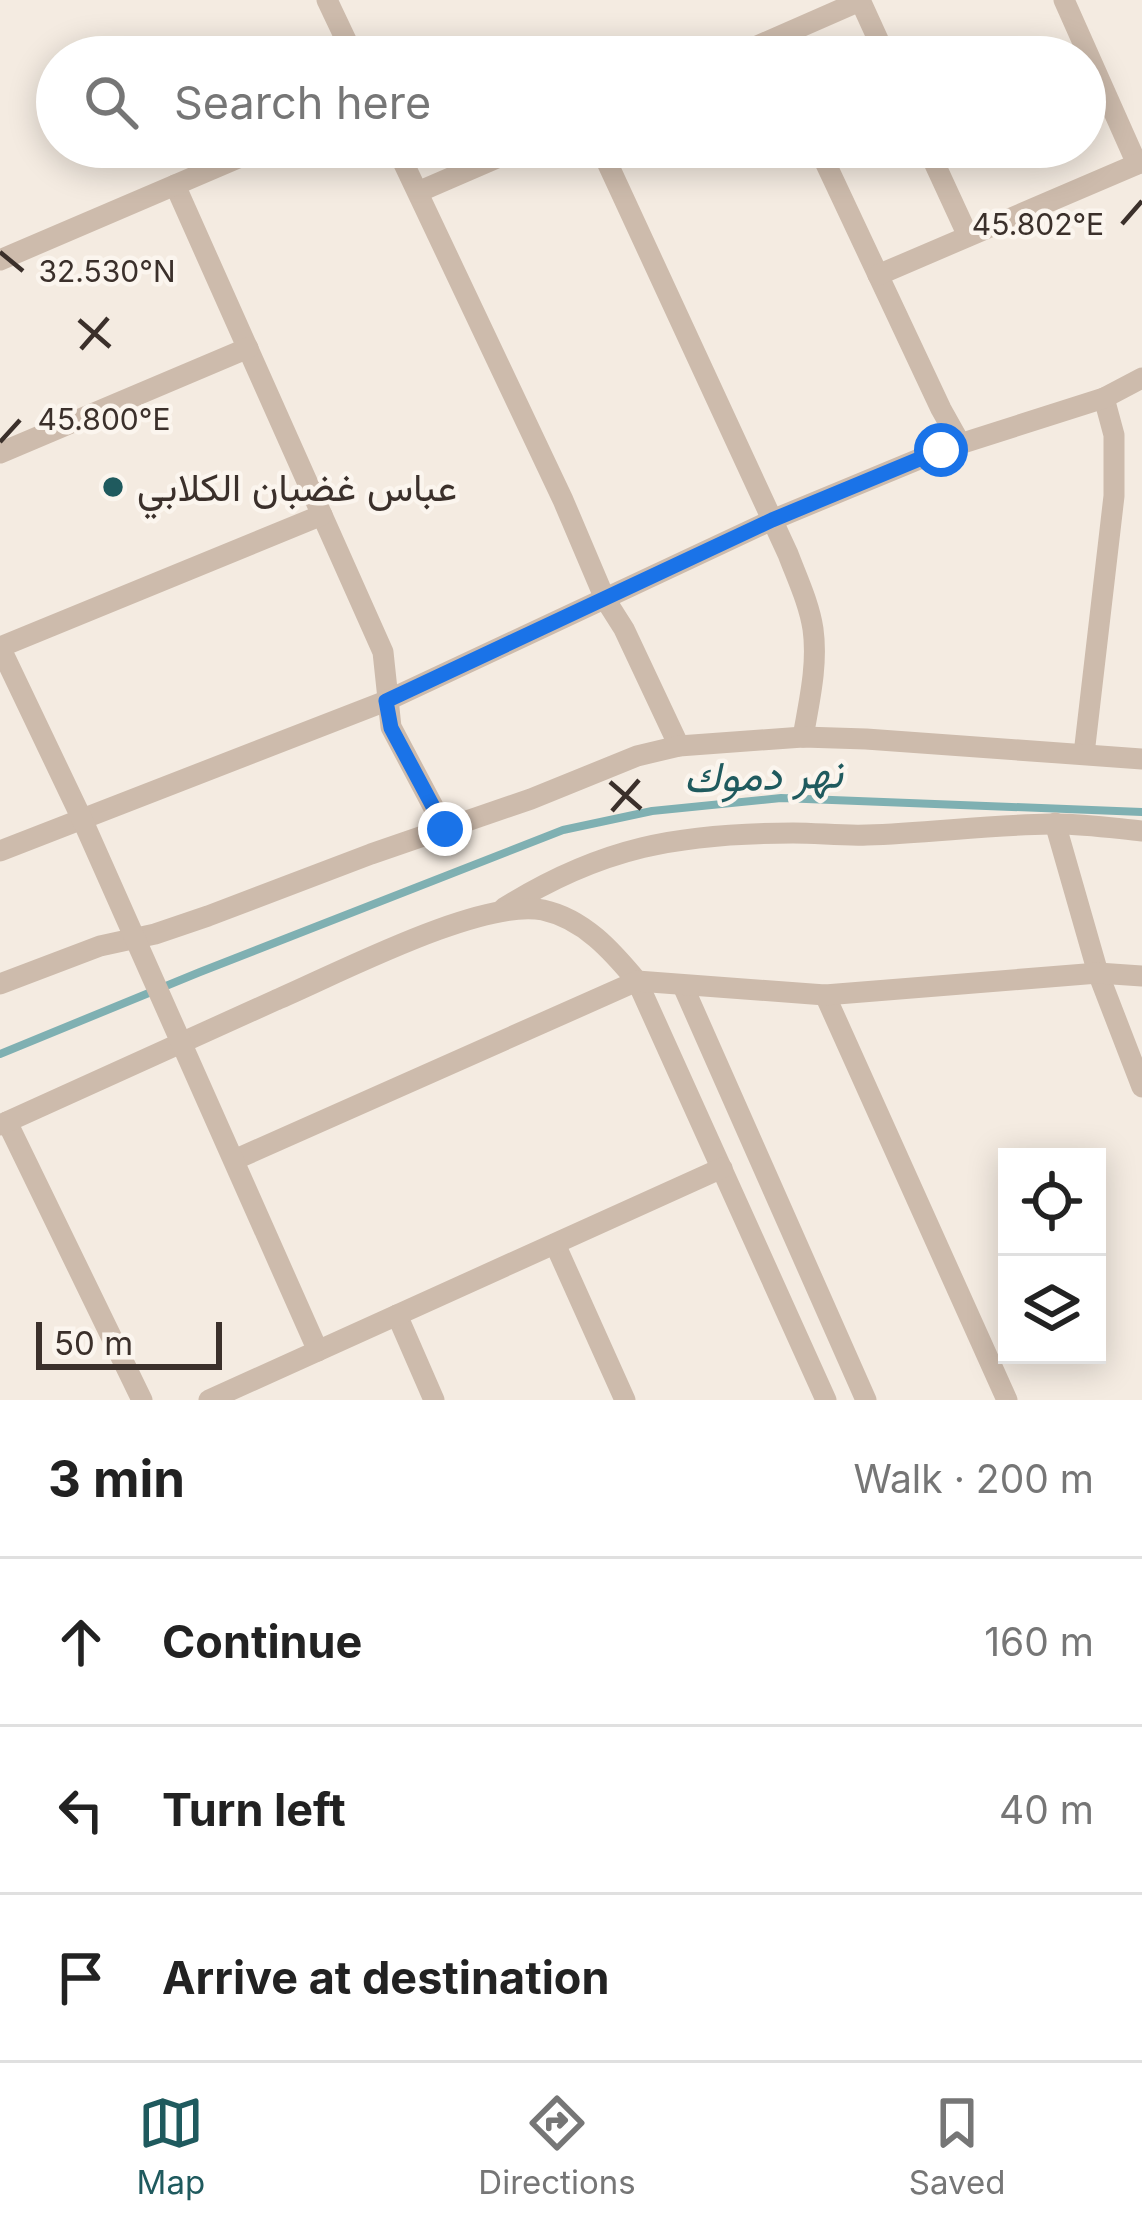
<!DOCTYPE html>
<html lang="en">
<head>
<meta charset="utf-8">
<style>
  body { margin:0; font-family:Inter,Vazirmatn,sans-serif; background:#f2f2f2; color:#222 }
  .controls { position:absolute; right:36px; bottom:36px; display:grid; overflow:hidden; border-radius:0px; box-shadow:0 6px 30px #0003 }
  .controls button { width:108px; height:108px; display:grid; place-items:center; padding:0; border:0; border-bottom:3px solid #e0e0e0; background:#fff; color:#222; font:60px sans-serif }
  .scale { position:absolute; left:36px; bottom:30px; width:186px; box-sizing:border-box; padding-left:12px; border:6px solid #3b302b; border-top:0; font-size:33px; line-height:42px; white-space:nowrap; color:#3b302b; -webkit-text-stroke:9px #fbf5ee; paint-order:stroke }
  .stop { position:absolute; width:36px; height:36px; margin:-27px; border:9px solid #1a73e8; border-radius:50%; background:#fff }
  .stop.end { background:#1a73e8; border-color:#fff; box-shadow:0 3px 12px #0008 }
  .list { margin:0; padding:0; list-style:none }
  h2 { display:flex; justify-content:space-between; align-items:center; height:156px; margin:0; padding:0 48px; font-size:51px }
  h2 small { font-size:39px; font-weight:400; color:#767676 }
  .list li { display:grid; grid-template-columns:78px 1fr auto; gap:36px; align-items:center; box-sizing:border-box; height:168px; padding:0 48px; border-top:3px solid #e0e0e0 }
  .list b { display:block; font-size:45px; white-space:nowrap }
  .list em { font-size:39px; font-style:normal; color:#767676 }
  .icon { flex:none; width:66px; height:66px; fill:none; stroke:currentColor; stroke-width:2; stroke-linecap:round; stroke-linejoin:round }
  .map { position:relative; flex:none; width:1142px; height:1400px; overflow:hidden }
  .search { position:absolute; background:#fff; box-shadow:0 6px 30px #0003; left:36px; right:36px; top:36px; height:132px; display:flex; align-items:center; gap:30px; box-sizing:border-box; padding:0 42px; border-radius:66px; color:#767676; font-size:45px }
  .sheet { height:660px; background:#fff }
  nav { display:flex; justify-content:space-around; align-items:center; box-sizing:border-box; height:168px; border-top:3px solid #e0e0e0; background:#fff; font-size:33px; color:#767676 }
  nav a { display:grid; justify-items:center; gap:6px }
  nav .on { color:#1f5a5e }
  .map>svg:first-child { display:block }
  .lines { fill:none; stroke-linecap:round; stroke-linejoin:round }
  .stream { stroke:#7fb0b2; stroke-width:8 }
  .minor { stroke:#cdbbac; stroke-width:21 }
  .route { stroke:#1a73e8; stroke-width:15 }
  .ticks { fill:none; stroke:#3b302b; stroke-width:4.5 }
  .poi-dot { fill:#1f5a5e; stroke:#fbf5ee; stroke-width:4.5 }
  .labels { text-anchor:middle; stroke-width:9; stroke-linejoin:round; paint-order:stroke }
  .poi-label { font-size:39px; fill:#3b302b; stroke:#fbf5ee; text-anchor:start }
  .water-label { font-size:42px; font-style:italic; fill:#1f5a5e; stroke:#fbf5ee }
  .ticks-label { font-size:30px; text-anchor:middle; fill:#3b302b; stroke:#fbf5ee; stroke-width:9; stroke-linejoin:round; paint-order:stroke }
</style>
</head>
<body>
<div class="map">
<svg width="1142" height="1400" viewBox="0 0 1142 1400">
  <rect width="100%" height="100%" fill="#f4ebe1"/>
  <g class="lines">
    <polyline class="stream" points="0,1054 200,972 563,830 652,811 781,798 1142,812"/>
    <g class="minor">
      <polyline points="327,0 354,57"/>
      <polyline points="860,0 886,57"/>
      <polyline points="1064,0 1137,164"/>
      <polyline points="732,57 860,1"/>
      <polyline points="396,147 563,500 605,599 624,629 679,746"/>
      <path d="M 600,147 L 788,554 C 797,578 809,603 813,629 C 818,665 809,702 803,737"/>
      <polyline points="818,147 941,409 960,443"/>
      <polyline points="927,147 968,236"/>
      <polyline points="175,185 383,652 391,727 445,829"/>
      <polyline points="418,192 522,147"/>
      <polyline points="0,260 264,147"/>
      <polyline points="878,275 1142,162"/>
      <polyline points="0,453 248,348"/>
      <polyline points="1084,754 1114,496 1114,435 1104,398"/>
      <polyline points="1055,823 1098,973 1142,1087"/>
      <polyline points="0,851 386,701 772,520 941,450 1104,398 1142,378"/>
      <path d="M 504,908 C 601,847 680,833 793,833 C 818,833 842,836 867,835 C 928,833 989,825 1050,824 C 1080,823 1112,828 1142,831"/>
      <polyline points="0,984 100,946 155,934 208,916 371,854 531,799 637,756 679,746 803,737 866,739 1142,759"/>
      <polyline points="683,986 866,1400"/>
      <polyline points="825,995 1007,1400"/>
      <polyline points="7,1122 142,1400"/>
      <path d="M 0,1125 C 92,1083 184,1041 276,1000 C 337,974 481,898 543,910 C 584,919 612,951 637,981 L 826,1400"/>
      <polyline points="234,1160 637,981 825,995 1098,973 1142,976"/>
      <polyline points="555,1244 625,1400"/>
      <polyline points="397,1315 434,1400"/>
      <polyline points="318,1351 82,819 0,647 322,515"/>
      <polyline points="209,1400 722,1168"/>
    </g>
  </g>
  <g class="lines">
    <polyline class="route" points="445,829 391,728 386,701 772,520 941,450"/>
  </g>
  <path class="ticks" d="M 1122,224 L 1142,201M 0,252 L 23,271M 79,320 L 110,347M 81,349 L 108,318M 0,442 L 20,420M 610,782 L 641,809M 612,811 L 639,780"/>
  <circle class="poi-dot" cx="113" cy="487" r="12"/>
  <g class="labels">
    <g class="poi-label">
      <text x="137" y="501">عباس غضبان الكلابي</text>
    </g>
    <g class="water-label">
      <text transform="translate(763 775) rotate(-2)" y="15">نهر دموك</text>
    </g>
  </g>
  <g class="ticks-label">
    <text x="1038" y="235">45.802°E</text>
    <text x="107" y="282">32.530°N</text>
    <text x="104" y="430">45.800°E</text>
  </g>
</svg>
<div class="controls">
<button><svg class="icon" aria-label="locate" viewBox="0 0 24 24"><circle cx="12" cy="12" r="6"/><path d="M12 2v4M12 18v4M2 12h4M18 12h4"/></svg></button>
<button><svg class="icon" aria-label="layers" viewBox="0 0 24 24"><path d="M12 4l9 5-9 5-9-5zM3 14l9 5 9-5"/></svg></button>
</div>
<div class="scale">50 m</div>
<div class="stop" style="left:941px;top:450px"></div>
<div class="stop end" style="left:445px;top:829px"></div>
<div class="search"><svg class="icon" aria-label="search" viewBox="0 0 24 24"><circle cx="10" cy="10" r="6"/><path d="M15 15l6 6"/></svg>Search here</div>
</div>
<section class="sheet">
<h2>3 min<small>Walk · 200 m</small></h2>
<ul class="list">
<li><svg class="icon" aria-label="ahead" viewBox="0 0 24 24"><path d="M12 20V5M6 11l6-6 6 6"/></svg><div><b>Continue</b></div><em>160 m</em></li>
<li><svg class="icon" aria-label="left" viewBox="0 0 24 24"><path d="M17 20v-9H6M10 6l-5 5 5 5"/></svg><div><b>Turn left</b></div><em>40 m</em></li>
<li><svg class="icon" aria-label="arrive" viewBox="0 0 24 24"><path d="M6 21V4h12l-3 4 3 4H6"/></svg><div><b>Arrive at destination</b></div></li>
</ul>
</section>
<nav>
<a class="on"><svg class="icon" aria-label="map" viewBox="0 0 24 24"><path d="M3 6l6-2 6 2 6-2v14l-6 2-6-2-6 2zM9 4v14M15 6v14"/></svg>Map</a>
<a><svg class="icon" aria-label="directions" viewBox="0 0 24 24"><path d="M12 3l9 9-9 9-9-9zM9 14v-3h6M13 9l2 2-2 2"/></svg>Directions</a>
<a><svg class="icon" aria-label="saved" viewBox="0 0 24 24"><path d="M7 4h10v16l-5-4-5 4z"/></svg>Saved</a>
</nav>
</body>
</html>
